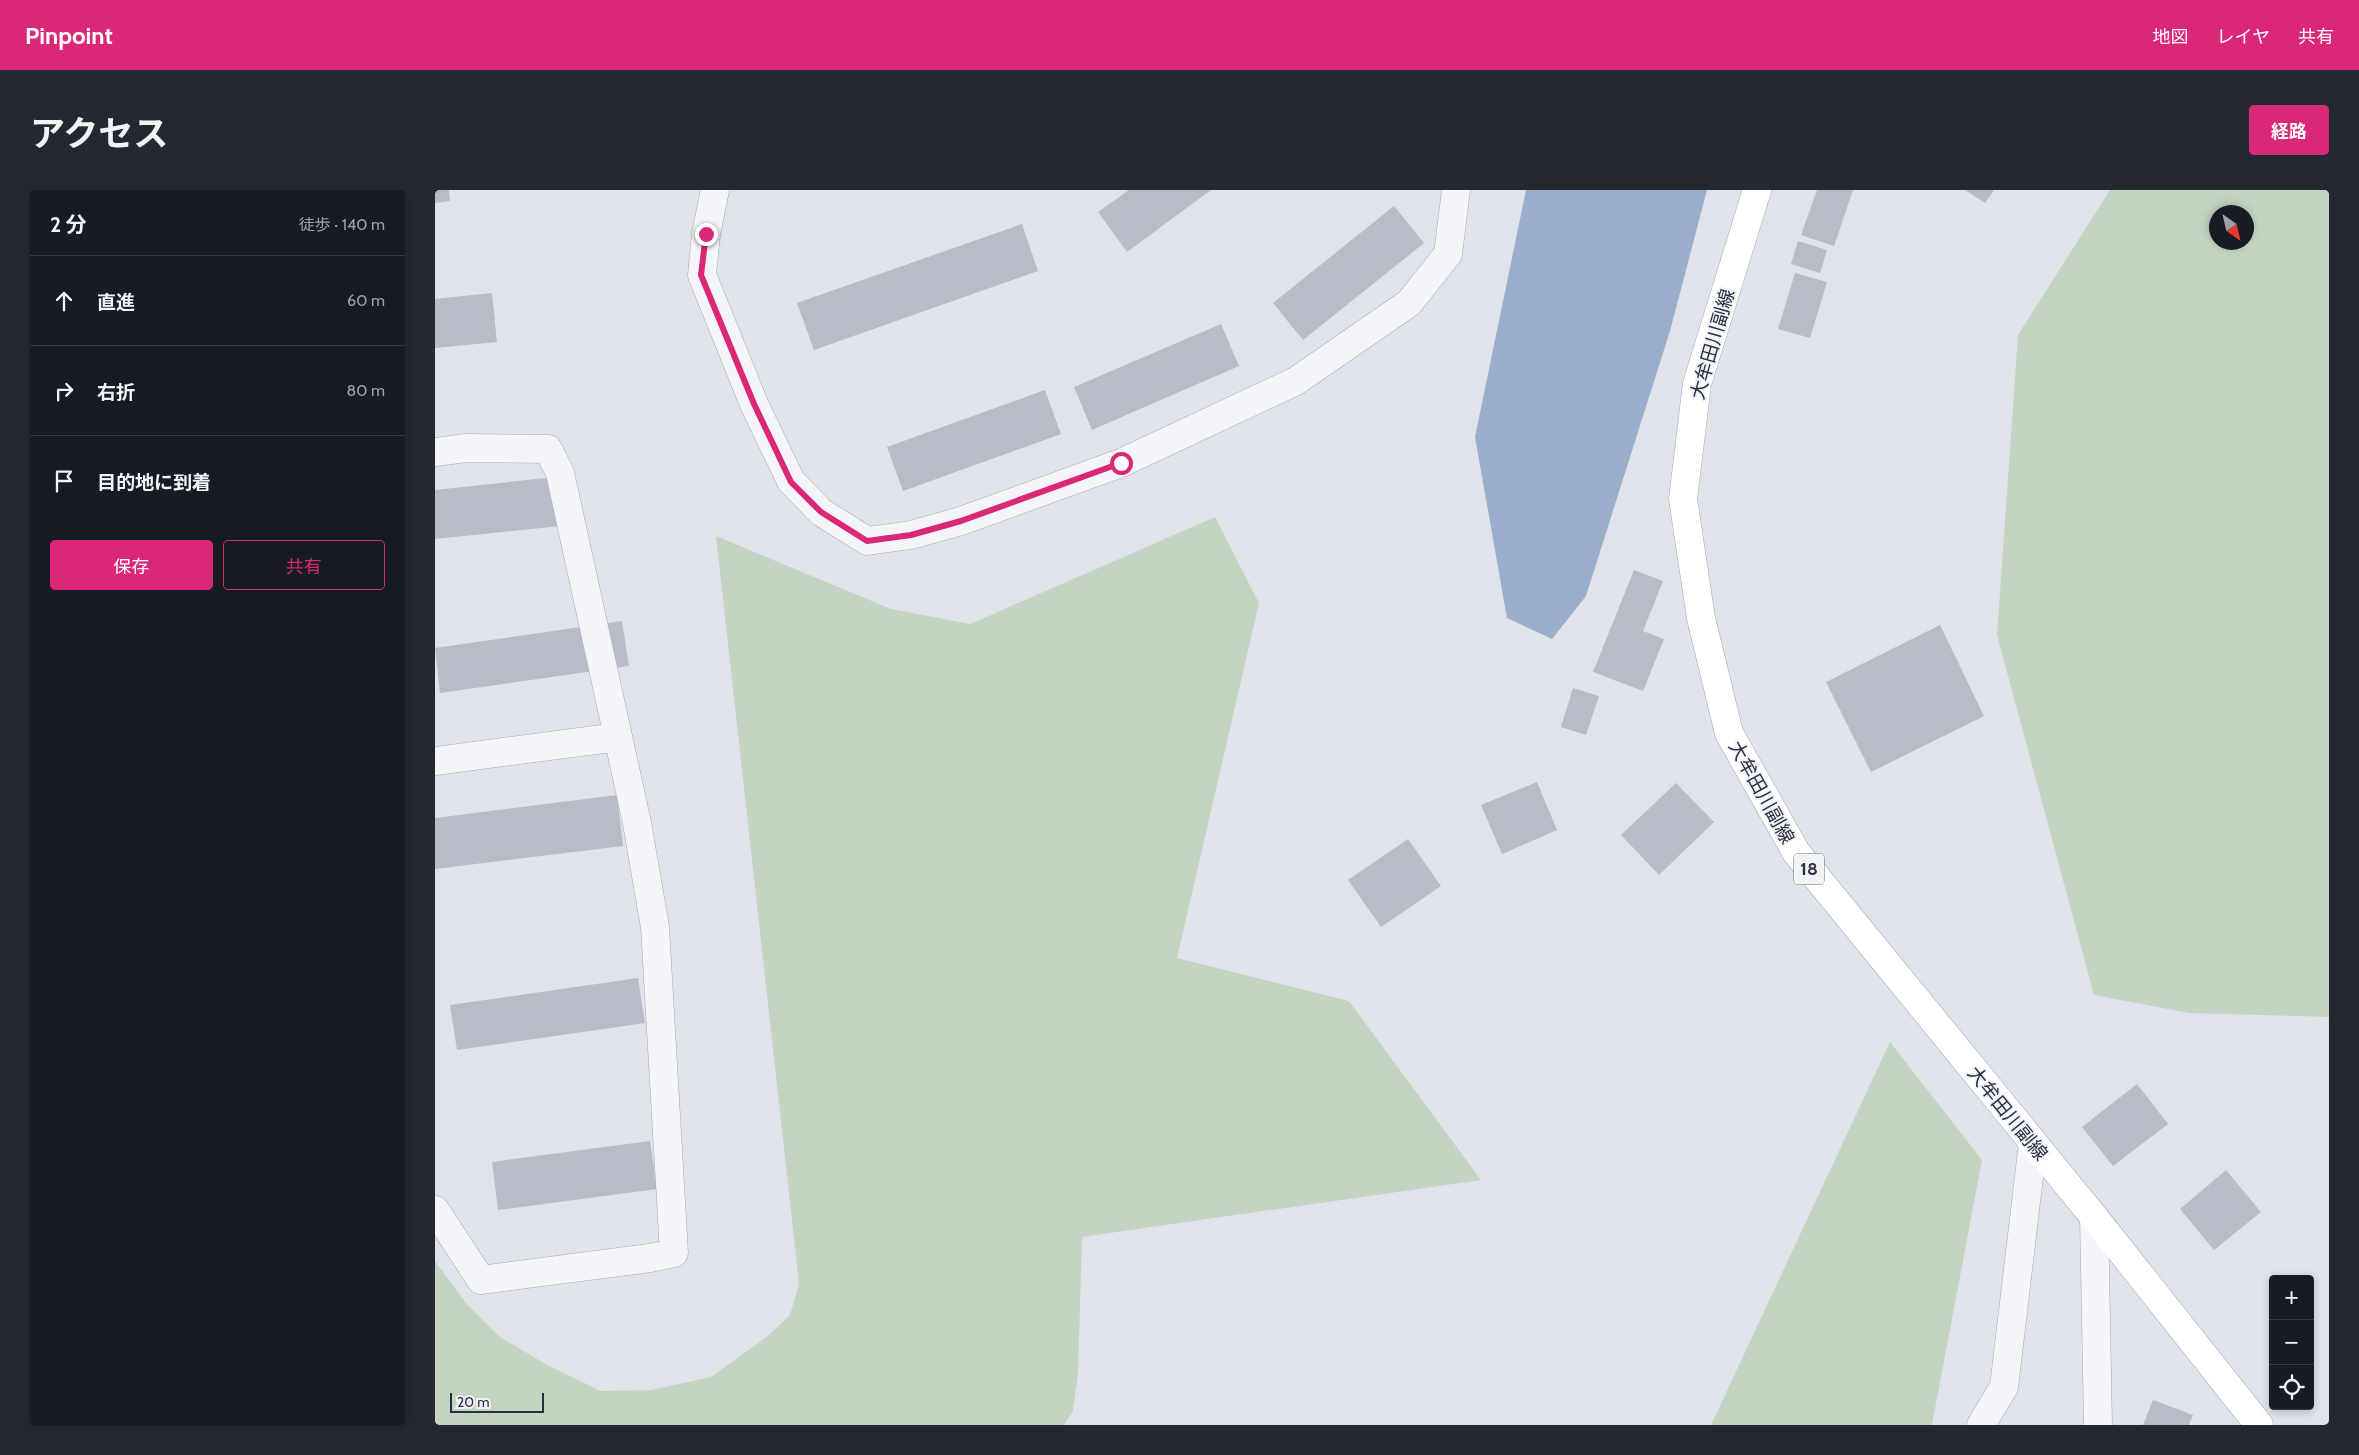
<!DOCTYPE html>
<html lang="ja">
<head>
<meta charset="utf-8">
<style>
  body { margin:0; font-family:Cabin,"Noto Sans JP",sans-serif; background:#242831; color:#f1f3f6 }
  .controls { position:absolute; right:15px; bottom:15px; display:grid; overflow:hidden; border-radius:5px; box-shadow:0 2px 8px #0003 }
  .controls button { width:45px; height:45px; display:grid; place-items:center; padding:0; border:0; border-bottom:1px solid #363941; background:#171b24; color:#f1f3f6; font:25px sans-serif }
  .compass { position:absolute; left:1774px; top:15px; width:45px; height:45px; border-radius:50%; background:#171b24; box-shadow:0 2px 8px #0003; rotate:146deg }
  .scale { position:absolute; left:15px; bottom:12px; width:94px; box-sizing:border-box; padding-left:5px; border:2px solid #282f42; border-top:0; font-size:14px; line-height:18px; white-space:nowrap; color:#282f42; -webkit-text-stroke:4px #f1f3f7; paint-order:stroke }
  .stop { position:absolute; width:15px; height:15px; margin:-11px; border:4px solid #db2777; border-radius:50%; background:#fff }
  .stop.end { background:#db2777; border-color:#fff; box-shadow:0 1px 5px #0008 }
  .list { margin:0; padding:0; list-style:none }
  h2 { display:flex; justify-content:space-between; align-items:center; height:65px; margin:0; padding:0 20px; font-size:21px }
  h2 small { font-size:16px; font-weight:400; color:#9ea1a6 }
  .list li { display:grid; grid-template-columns:32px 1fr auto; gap:15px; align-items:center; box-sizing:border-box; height:90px; padding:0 20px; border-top:1px solid #363941 }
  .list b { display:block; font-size:19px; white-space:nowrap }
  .list em { font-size:16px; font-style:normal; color:#9ea1a6 }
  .actions { display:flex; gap:10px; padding:15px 20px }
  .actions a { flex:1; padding:11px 0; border:1px solid #db2777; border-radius:5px; text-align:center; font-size:18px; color:#db2777 }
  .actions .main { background:#db2777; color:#fff }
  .icon { flex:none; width:28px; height:28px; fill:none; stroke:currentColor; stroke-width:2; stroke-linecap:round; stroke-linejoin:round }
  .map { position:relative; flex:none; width:1894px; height:1235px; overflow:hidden; border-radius:5px }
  header { display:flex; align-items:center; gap:30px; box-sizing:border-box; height:70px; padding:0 25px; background:#db2777; color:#fff }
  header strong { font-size:24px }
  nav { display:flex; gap:28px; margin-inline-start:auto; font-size:18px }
  .intro { display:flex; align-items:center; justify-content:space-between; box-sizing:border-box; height:120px; padding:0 30px }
  h1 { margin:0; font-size:35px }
  .button { padding:12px 22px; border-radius:5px; background:#db2777; color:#fff; font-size:18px; font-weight:700 }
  main { display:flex; gap:30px; padding:0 30px }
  aside { flex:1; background:#171b24; border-radius:5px; box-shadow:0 2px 8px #0003 }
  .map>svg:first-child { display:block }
  .green { fill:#c4d4c2; fill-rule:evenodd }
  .water { fill:#9aadcb }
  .building { fill:#b8bcc7 }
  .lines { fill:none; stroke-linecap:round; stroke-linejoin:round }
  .minor-casing { stroke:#a6a9b4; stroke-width:29 }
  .primary-casing { stroke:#a0a6b6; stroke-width:29 }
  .minor { stroke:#f4f5f8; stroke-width:28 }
  .primary { stroke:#fff; stroke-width:28 }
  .route { stroke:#db2777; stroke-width:6 }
  .labels { text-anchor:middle; stroke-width:4; stroke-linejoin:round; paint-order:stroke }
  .shield { fill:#f1f3f7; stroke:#646a78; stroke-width:1 }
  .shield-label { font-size:18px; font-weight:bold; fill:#282f42 }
  .street-label { font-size:19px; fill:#282f42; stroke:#f1f3f7 }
</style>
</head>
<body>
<header>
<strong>Pinpoint</strong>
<nav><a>地図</a><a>レイヤ</a><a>共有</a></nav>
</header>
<div class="intro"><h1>アクセス</h1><a class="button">経路</a></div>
<main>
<aside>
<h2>2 分<small>徒歩 · 140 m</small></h2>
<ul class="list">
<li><svg class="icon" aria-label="ahead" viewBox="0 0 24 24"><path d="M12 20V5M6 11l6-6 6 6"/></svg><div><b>直進</b></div><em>60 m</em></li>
<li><svg class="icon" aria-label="right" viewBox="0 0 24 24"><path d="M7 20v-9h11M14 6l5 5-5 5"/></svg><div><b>右折</b></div><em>80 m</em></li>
<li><svg class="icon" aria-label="arrive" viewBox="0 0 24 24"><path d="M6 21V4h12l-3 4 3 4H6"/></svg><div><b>目的地に到着</b></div></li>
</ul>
<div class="actions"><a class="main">保存</a><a>共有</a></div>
</aside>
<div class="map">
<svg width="1894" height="1235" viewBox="0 0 1894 1235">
  <rect width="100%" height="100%" fill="#e1e3ea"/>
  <g class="green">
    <path d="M 1675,0 L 1894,0 L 1894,827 L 1754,823 L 1659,805 L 1562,445 L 1583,145 ZM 1782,22 L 1812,22 L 1812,52 L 1782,52 Z"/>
    <polygon points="780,327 824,413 742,768 914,811 1046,990 647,1047 643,1183 638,1221 629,1235 0,1235 0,1071 30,1112 65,1147 114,1176 166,1201 216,1200 276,1187 333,1146 355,1125 364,1094 281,346 456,419 535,434"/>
    <polygon points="1455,852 1547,970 1497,1235 1276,1235"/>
  </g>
  <polygon class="water" points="1091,0 1272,0 1235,141 1151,406 1117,449 1072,428 1040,247"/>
  <g class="building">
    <polygon points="0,0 14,0 15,11 0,13"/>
    <polygon points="694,0 776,0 692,62 663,22"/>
    <polygon points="1382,0 1418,0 1399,56 1366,45"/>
    <polygon points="1530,0 1559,0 1550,13"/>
    <polygon points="959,16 989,53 868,150 838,113"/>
    <polygon points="587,34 603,81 379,160 362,113"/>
    <polygon points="1363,51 1392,60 1385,83 1356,74"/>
    <polygon points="1360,83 1392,92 1375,148 1343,139"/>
    <polygon points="57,103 62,152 0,158 0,109"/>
    <polygon points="786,134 804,176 657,240 639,197"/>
    <polygon points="610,200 626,244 468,301 452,257"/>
    <polygon points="120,287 125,336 0,349 0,300"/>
    <polygon points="1199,380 1228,391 1208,441 1229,449 1208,501 1158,482"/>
    <polygon points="187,431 194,476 5,503 0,458"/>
    <polygon points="1505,435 1549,526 1436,582 1391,492"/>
    <polygon points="1138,498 1164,506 1151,545 1126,537"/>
    <polygon points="1102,592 1122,640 1067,664 1046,615"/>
    <polygon points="1241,593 1279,632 1224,685 1186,645"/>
    <polygon points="182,605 188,656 0,679 0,628"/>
    <polygon points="973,649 1006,696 946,737 913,690"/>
    <polygon points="203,788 210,833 22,860 15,815"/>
    <polygon points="1702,894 1733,934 1678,976 1647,937"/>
    <polygon points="215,951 222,999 63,1020 57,972"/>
    <polygon points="1791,980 1826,1022 1779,1060 1745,1019"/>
    <polygon points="1718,1210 1758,1225 1754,1235 1708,1235"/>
  </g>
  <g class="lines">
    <defs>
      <g id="minor">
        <polyline points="280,0 271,44 267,85 319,214 356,291 386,322 432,351 476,345 526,331 686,273 861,191 974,113 1013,64 1021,0"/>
        <polyline points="0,262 31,258 113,259 125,283 202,633 220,737 239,1063 215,1068 46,1090 0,1020"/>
        <polyline points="0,571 183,547"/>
        <polyline points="1659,1027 1663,1235"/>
        <polyline points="1546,1235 1569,1197 1598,953"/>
      </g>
      <polyline id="primary" points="1322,0 1262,194 1248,309 1266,428 1294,543 1361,662 1659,1027 1824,1235"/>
    </defs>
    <use href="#minor" class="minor-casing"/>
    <use href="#primary" class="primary-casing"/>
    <use href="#minor" class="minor"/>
    <use href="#primary" class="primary"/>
  </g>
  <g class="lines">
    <polyline class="route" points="271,44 266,85 319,214 356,292 386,322 432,351 476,345 526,331 686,273"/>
  </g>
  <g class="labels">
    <rect class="shield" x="1359" y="663.5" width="30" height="31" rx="4"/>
    <g class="shield-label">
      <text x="1374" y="685">18</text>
    </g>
    <g class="street-label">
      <text transform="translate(1277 154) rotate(-74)" y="7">大牟田川副線</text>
      <text transform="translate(1327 602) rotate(61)" y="7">大牟田川副線</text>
      <text transform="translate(1573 923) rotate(51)" y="7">大牟田川副線</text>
    </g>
  </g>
</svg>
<div class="controls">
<button>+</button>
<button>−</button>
<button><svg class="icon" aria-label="locate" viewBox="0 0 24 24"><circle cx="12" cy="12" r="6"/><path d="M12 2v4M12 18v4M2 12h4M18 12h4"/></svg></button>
</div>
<svg class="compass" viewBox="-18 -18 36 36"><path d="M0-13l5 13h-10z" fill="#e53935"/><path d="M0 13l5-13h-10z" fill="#9ea1a6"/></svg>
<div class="scale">20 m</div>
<div class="stop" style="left:686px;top:273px"></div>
<div class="stop end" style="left:271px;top:44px"></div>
</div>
</main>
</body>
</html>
